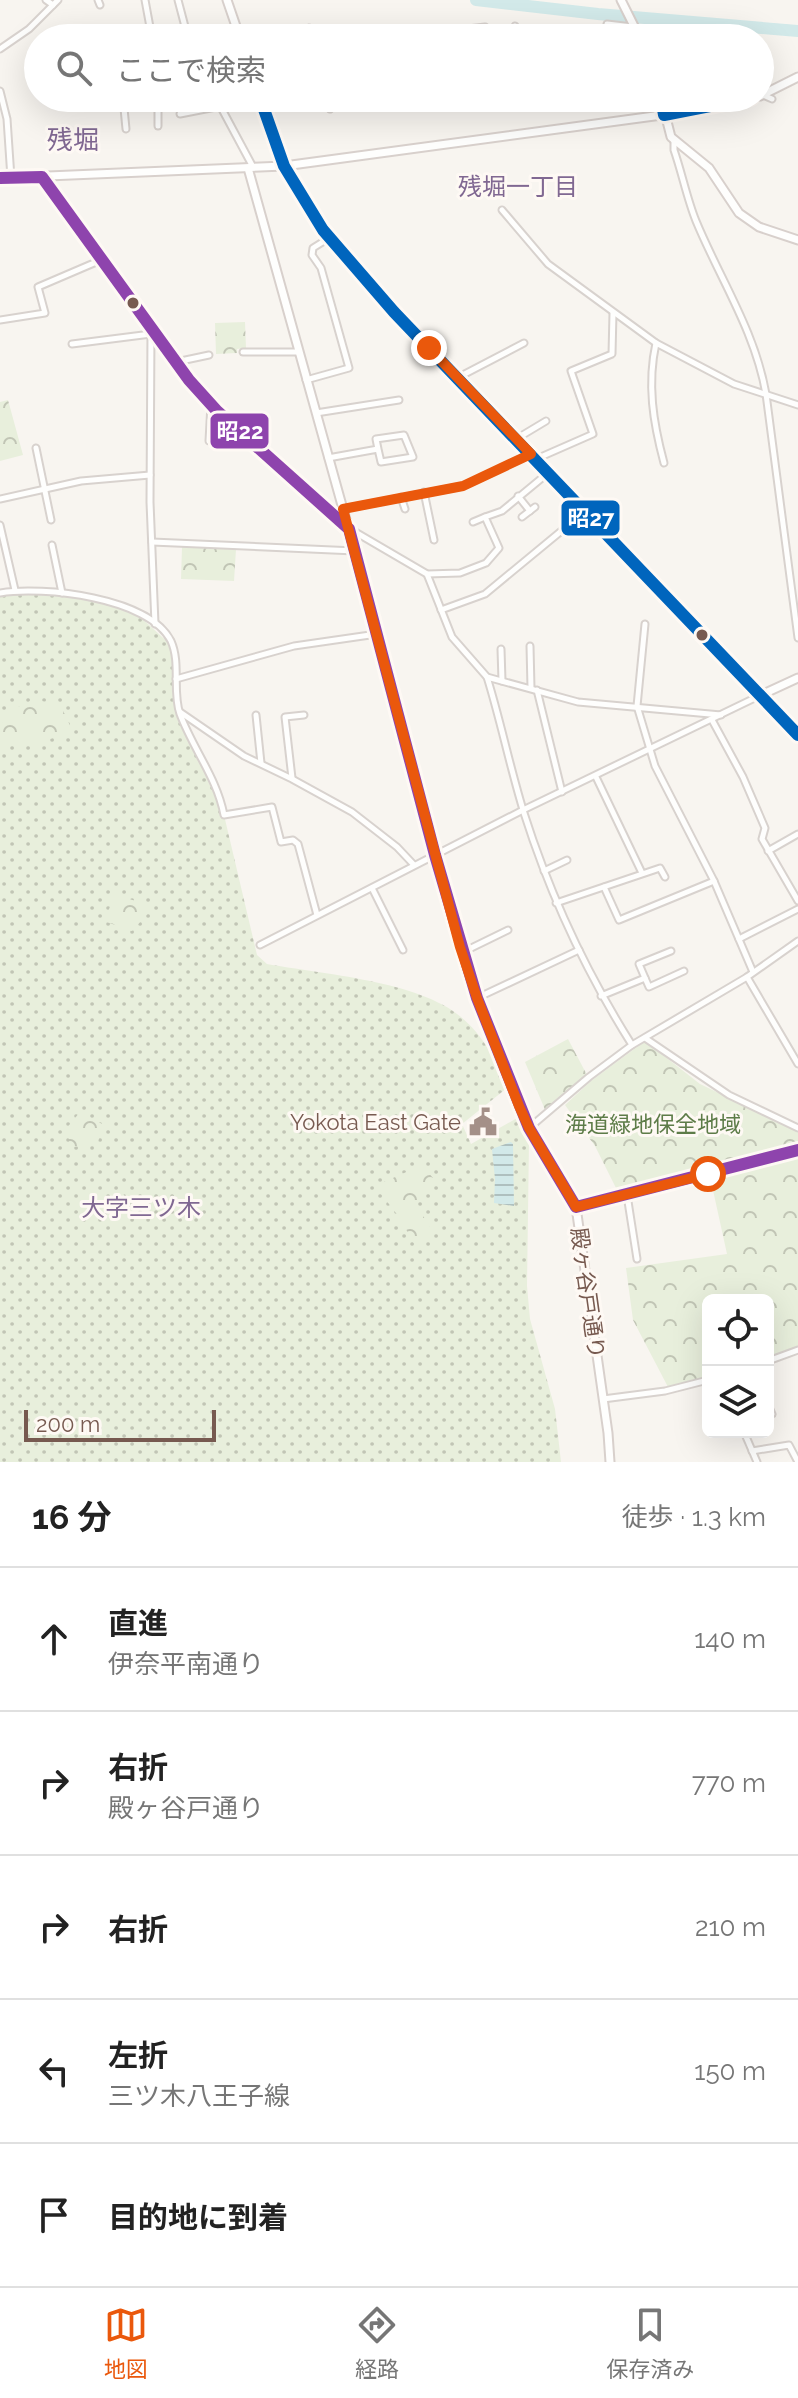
<!DOCTYPE html>
<html lang="ja">
<head>
<meta charset="utf-8">
<style>
  body { margin:0; font-family:Raleway,"Noto Sans JP",sans-serif; background:#f6f6f6; color:#222 }
  .controls { position:absolute; right:24px; bottom:24px; display:grid; overflow:hidden; border-radius:12px; box-shadow:0 8px 32px #0002 }
  .controls button { width:72px; height:72px; display:grid; place-items:center; padding:0; border:0; border-bottom:2px solid #e0e0e0; background:#fff; color:#222; font:40px sans-serif }
  .scale { position:absolute; left:24px; bottom:20px; width:192px; box-sizing:border-box; padding-left:8px; border:4px solid #775a50; border-top:0; font-size:22px; line-height:28px; white-space:nowrap; color:#775a50; -webkit-text-stroke:6px #fef9f4; paint-order:stroke }
  .stop { position:absolute; width:24px; height:24px; margin:-18px; border:6px solid #ea580c; border-radius:50%; background:#fff }
  .stop.end { background:#ea580c; border-color:#fff; box-shadow:0 2px 8px #0008 }
  .list { margin:0; padding:0; list-style:none }
  h2 { display:flex; justify-content:space-between; align-items:center; height:104px; margin:0; padding:0 32px; font-size:34px }
  h2 small { font-size:26px; font-weight:400; color:#767676 }
  .list li { display:grid; grid-template-columns:52px 1fr auto; gap:24px; align-items:center; box-sizing:border-box; height:144px; padding:0 32px; border-top:2px solid #e0e0e0 }
  .list b { display:block; font-size:30px; white-space:nowrap }
  .list p { margin:0; font-size:26px; white-space:nowrap; color:#767676 }
  .list em { font-size:26px; font-style:normal; color:#767676 }
  .icon { flex:none; width:44px; height:44px; fill:none; stroke:currentColor; stroke-width:2; stroke-linecap:round; stroke-linejoin:round }
  .map { position:relative; flex:none; width:798px; height:1462px; overflow:hidden }
  .search { position:absolute; background:#fff; box-shadow:0 8px 32px #0002; left:24px; right:24px; top:24px; height:88px; display:flex; align-items:center; gap:20px; box-sizing:border-box; padding:0 28px; border-radius:44px; color:#767676; font-size:30px }
  .sheet { height:824px; background:#fff }
  nav { display:flex; justify-content:space-around; align-items:center; box-sizing:border-box; height:112px; border-top:2px solid #e0e0e0; background:#fff; font-size:22px; color:#767676 }
  nav a { display:grid; justify-items:center; gap:4px }
  nav .on { color:#ea580c }
  .map>svg:first-child { display:block }
  .grass { fill:url(#grass-dots) }
  .forest { fill:url(#forest-crowns) }
  .water { fill:url(#water-rules) }
  .lines { fill:none; stroke-linecap:round; stroke-linejoin:round }
  .river { stroke:#d2e9e9; stroke-width:12 }
  .street-casing { stroke:#d8d2ce; stroke-width:9 }
  .secondary-casing { stroke:#d8d0cc; stroke-width:11 }
  .street { stroke:#fefefd; stroke-width:5 }
  .secondary { stroke:#fefefd; stroke-width:7 }
  .bus-1-casing { stroke:#fef9f4; stroke-width:18 }
  .bus-2-casing { stroke:#fef9f4; stroke-width:18 }
  .bus-1 { stroke:#8e44ad; stroke-width:12 }
  .bus-2 { stroke:#0065bd; stroke-width:12 }
  .route { stroke:#ea580c; stroke-width:10 }
  .bus-dot { fill:#775a50; stroke:#fef9f4; stroke-width:3 }
  .labels { text-anchor:middle; stroke-width:6; stroke-linejoin:round; paint-order:stroke }
  .poi-label { font-size:22px; fill:#775a50; stroke:#fef9f4; text-anchor:end }
  .park-label { font-size:22px; fill:#5d7c48; stroke:#fef9f4 }
  .street-label { font-size:22px; fill:#775a50; stroke:#fef9f4 }
  .neighbourhood-label { font-size:24px; fill:#806892; stroke:#fef9f4 }
  .quarter-label { font-size:26px; fill:#806892; stroke:#fef9f4 }
  .line-badge { stroke:#fef9f4; stroke-width:3 }
  .badge-label { font-size:22px; text-anchor:middle; font-weight:bold; fill:#fff }
</style>
</head>
<body>
<div class="map">
<svg width="798" height="1462" viewBox="0 0 798 1462">
  <defs>
    <pattern id="grass-dots" width="8" height="8" patternUnits="userSpaceOnUse" patternTransform="scale(2)"><rect width="8" height="8" fill="#e8efdc"/><path d="M2 2h.1M6 6h.1" fill="none" stroke="#c1c5b5" stroke-width="1.8" stroke-linecap="round"/></pattern>
    <pattern id="forest-crowns" width="20" height="18" patternUnits="userSpaceOnUse" patternTransform="scale(2)"><rect width="20" height="18" fill="#e8efdc"/><path d="M2 6a3 3 0 1 1 6 0M12 15a3 3 0 1 1 6 0" fill="none" stroke="#c1c5b5"/></pattern>
    <pattern id="water-rules" width="6" height="5" patternUnits="userSpaceOnUse" patternTransform="scale(2)"><rect width="6" height="5" fill="#d2e9e9"/><path d="M0 2.5h6" fill="none" stroke="#afc0bf"/></pattern>
  </defs>
  <rect width="100%" height="100%" fill="#f8f5f0"/>
  <path class="grass" d="M 54,591 L 136,613 L 173,647 L 179,712 L 224,815 L 257,955 L 267,964 C 322,974 419,981 461,1017 C 484,1036 496,1061 507,1088 L 462,1124 L 471,1144 L 519,1117 L 529,1141 L 527,1286 L 530,1319 L 555,1409 L 561,1462 L 0,1462 L 0,594 Z"/>
  <g class="forest">
    <polygon points="245,322 246,348 237,349 237,353 216,354 215,323"/>
    <polygon points="8,400 23,455 0,461 0,402"/>
    <polygon points="182,547 236,549 234,581 181,579"/>
    <path d="M 33,700 L 60,704 L 73,732 L 36,743 L 0,743 C 0,712 7,712 33,700 Z"/>
    <polygon points="115,895 143,903 150,911 132,931 104,921"/>
    <polygon points="568,1039 587,1075 546,1112 525,1062"/>
    <polygon points="645,1041 700,1084 798,1131 798,1348 768,1359 768,1300 708,1300 708,1378 668,1387 633,1320 626,1268 727,1254 709,1172 619,1194 595,1146 565,1105 591,1081"/>
    <polygon points="80,1112 104,1125 97,1144 71,1147 66,1129"/>
    <polygon points="422,1165 433,1178 416,1205 432,1230 430,1238 415,1245 399,1217 375,1186"/>
    <polygon points="122,1191 135,1218 105,1225 99,1206"/>
  </g>
  <polygon class="water" points="511,1142 513,1144 514,1206 494,1203 495,1179 492,1149"/>
  <g class="lines">
    <polyline class="river" points="476,0 598,14 798,31"/>
    <defs>
      <g id="street">
        <polyline points="46,0 53,5"/>
        <polyline points="98,0 100,5"/>
        <polyline points="145,0 152,38"/>
        <polyline points="178,0 188,38"/>
        <polyline points="607,24 633,27"/>
        <polyline points="515,26 517,38"/>
        <polyline points="238,31 245,31 256,38"/>
        <polyline points="408,36 485,27 487,38"/>
        <polyline points="304,38 309,28 335,38"/>
        <polyline points="589,38 594,33"/>
        <polyline points="0,49 29,29 58,0"/>
        <polyline points="0,91 7,119 11,178"/>
        <polyline points="763,95 772,99"/>
        <polyline points="123,98 126,129"/>
        <polyline points="216,98 253,167"/>
        <polyline points="322,98 330,109"/>
        <polyline points="463,98 470,98"/>
        <polyline points="180,114 221,106"/>
        <polyline points="158,126 158,98"/>
        <path d="M 674,141 L 674,150 C 682,173 687,199 696,221 C 720,279 755,331 766,394 L 798,638"/>
        <polyline points="502,210 548,264 656,343 734,384 798,405"/>
        <polyline points="0,320 45,313 38,287 101,260"/>
        <polyline points="151,330 150,502 155,624"/>
        <path d="M 656,343 C 647,384 653,422 664,463"/>
        <polyline points="72,344 151,334"/>
        <polyline points="243,352 299,352"/>
        <polyline points="176,362 209,355"/>
        <polyline points="457,378 524,343"/>
        <polyline points="306,380 349,368 321,268 312,255 313,248 329,238"/>
        <polyline points="211,404 209,441 218,441"/>
        <polyline points="316,413 399,400"/>
        <polyline points="516,439 546,421"/>
        <polyline points="36,448 51,520"/>
        <polyline points="328,458 378,449 376,439 404,435 413,457 381,462 378,449"/>
        <polyline points="536,459 593,434 571,371 612,354 613,313"/>
        <polyline points="424,492 434,540"/>
        <polyline points="518,496 530,511"/>
        <polyline points="401,497 405,509"/>
        <polyline points="0,499 81,481 150,475"/>
        <polyline points="343,509 463,486 531,454"/>
        <polyline points="522,517 535,507"/>
        <polyline points="473,522 485,517"/>
        <polyline points="0,525 15,590"/>
        <polyline points="350,529 427,574 460,573 486,563 499,548 485,517 502,511 548,473"/>
        <polyline points="152,542 355,551"/>
        <polyline points="52,545 62,593"/>
        <polyline points="427,574 452,637 487,677 578,702 721,715"/>
        <path d="M 0,593 C 43,586 149,597 171,641 C 181,663 172,692 180,714 C 193,749 217,778 224,815 L 272,807 L 281,842 L 293,840 L 298,844 L 317,915"/>
        <polyline points="441,610 485,594 571,523 589,514"/>
        <polyline points="645,624 637,706 655,766 714,881 753,972"/>
        <polyline points="530,646 531,688"/>
        <polyline points="501,649 502,681"/>
        <path d="M 487,677 C 501,722 510,768 524,813 C 550,895 586,972 632,1045"/>
        <polyline points="176,679 294,646 377,634"/>
        <polyline points="537,690 562,792"/>
        <polyline points="180,712 244,756 292,779 352,812 397,847 414,865"/>
        <polyline points="256,715 261,763"/>
        <polyline points="712,720 743,777 765,828 762,839 798,901"/>
        <polyline points="596,777 642,873"/>
        <polyline points="292,778 285,717 304,715"/>
        <polyline points="768,851 798,834"/>
        <polyline points="544,871 567,860"/>
        <polyline points="604,887 619,920 714,881"/>
        <polyline points="372,888 403,950"/>
        <polyline points="556,903 660,868 665,877"/>
        <polyline points="739,939 798,909"/>
        <polyline points="260,945 523,810 761,695"/>
        <polyline points="463,952 508,930"/>
        <polyline points="747,977 798,1064"/>
        <polyline points="645,978 639,964 671,951"/>
        <polyline points="601,996 645,978 649,987 684,971"/>
        <polyline points="477,998 579,950"/>
        <polyline points="645,1038 729,1095 798,1128"/>
        <polyline points="529,1128 589,1077 632,1045 747,977 798,941"/>
        <polyline points="627,1195 637,1259"/>
        <polyline points="768,1361 798,1350"/>
        <polyline points="603,1399 665,1391 708,1380"/>
        <polyline points="768,1405 772,1414 768,1416"/>
        <polyline points="744,1432 757,1462"/>
        <polyline points="752,1451 789,1445 798,1462"/>
      </g>
      <g id="secondary">
        <polyline points="227,0 240,38"/>
        <polyline points="621,0 640,38"/>
        <polyline points="760,96 798,77"/>
        <polyline points="260,98 284,166 323,230 394,312 798,735"/>
        <polyline points="661,98 671,137 709,168 739,213 759,227 798,240"/>
        <polyline points="248,168 348,527"/>
        <polyline points="42,177 189,380 217,411 349,529 435,855 477,998 529,1128 576,1207 608,1433 610,1462"/>
        <polyline points="0,178 284,166 699,110 751,98"/>
        <polyline points="761,695 798,678"/>
        <polyline points="576,1207 798,1150"/>
      </g>
    </defs>
    <use href="#street" class="street-casing"/>
    <use href="#secondary" class="secondary-casing"/>
    <use href="#street" class="street"/>
    <use href="#secondary" class="secondary"/>
    <defs>
      <polyline id="bus-1" points="0,178 42,177 189,380 217,411 349,529 435,855 477,998 529,1128 576,1207 798,1150"/>
      <g id="bus-2">
        <polyline points="260,98 284,166 323,230 394,312 798,735"/>
        <polyline points="661,98 664,115 751,98"/>
      </g>
    </defs>
    <use href="#bus-1" class="bus-1-casing"/>
    <use href="#bus-2" class="bus-2-casing"/>
    <use href="#bus-1" class="bus-1"/>
    <use href="#bus-2" class="bus-2"/>
  </g>
  <g class="lines">
    <polyline class="route" points="429,348 531,454 463,486 343,509 460,947 477,998 519,1106 529,1128 576,1207 708,1174"/>
  </g>
  <defs>
    <symbol id="civic-bare" viewBox="-9 -9 18 18"><path d="M-.6-6.5H3V-4.5H.6V-3L4-1V1h2V6H-6V1h2V-1L-.6-3ZM-1.2 2.5V6h2.4V2.5Z" fill="#a49088" stroke="#fef9f4" stroke-width="2.5" paint-order="stroke"/></symbol>
  </defs>
  <g fill-rule="evenodd">
    <use href="#civic-bare" x="463" y="1102" width="40" height="40"/>
  </g>
  <g class="bus-dot">
    <circle cx="133" cy="303" r="7"/>
    <circle cx="702" cy="635" r="7"/>
  </g>
  <g class="labels">
    <g class="poi-label">
      <text x="461" y="1130">Yokota East Gate</text>
    </g>
    <g class="park-label">
      <text x="653" y="1132">海道緑地保全地域</text>
    </g>
    <g class="street-label">
      <text transform="translate(588 1293) rotate(82)" y="8">殿ヶ谷戸通り</text>
    </g>
    <g class="neighbourhood-label">
      <text x="518" y="195">残堀一丁目</text>
      <text x="141" y="1216">大字三ツ木</text>
    </g>
    <g class="quarter-label">
      <text x="73" y="149">残堀</text>
    </g>
  </g>
  <g class="line-badge">
    <rect x="209" y="412" width="61" height="38" rx="8" fill="#8e44ad"/>
    <rect x="560" y="499" width="61" height="38" rx="8" fill="#0065bd"/>
  </g>
  <g class="badge-label">
    <text x="240" y="439">昭22</text>
    <text x="591" y="526">昭27</text>
  </g>
</svg>
<div class="controls">
<button><svg class="icon" aria-label="locate" viewBox="0 0 24 24"><circle cx="12" cy="12" r="6"/><path d="M12 2v4M12 18v4M2 12h4M18 12h4"/></svg></button>
<button><svg class="icon" aria-label="layers" viewBox="0 0 24 24"><path d="M12 4l9 5-9 5-9-5zM3 14l9 5 9-5"/></svg></button>
</div>
<div class="scale">200 m</div>
<div class="stop" style="left:708px;top:1174px"></div>
<div class="stop end" style="left:429px;top:348px"></div>
<div class="search"><svg class="icon" aria-label="search" viewBox="0 0 24 24"><circle cx="10" cy="10" r="6"/><path d="M15 15l6 6"/></svg>ここで検索</div>
</div>
<section class="sheet">
<h2>16 分<small>徒歩 · 1.3 km</small></h2>
<ul class="list">
<li><svg class="icon" aria-label="ahead" viewBox="0 0 24 24"><path d="M12 20V5M6 11l6-6 6 6"/></svg><div><b>直進</b><p>伊奈平南通り</p></div><em>140 m</em></li>
<li><svg class="icon" aria-label="right" viewBox="0 0 24 24"><path d="M7 20v-9h11M14 6l5 5-5 5"/></svg><div><b>右折</b><p>殿ヶ谷戸通り</p></div><em>770 m</em></li>
<li><svg class="icon" aria-label="right" viewBox="0 0 24 24"><path d="M7 20v-9h11M14 6l5 5-5 5"/></svg><div><b>右折</b></div><em>210 m</em></li>
<li><svg class="icon" aria-label="left" viewBox="0 0 24 24"><path d="M17 20v-9H6M10 6l-5 5 5 5"/></svg><div><b>左折</b><p>三ツ木八王子線</p></div><em>150 m</em></li>
<li><svg class="icon" aria-label="arrive" viewBox="0 0 24 24"><path d="M6 21V4h12l-3 4 3 4H6"/></svg><div><b>目的地に到着</b></div></li>
</ul>
</section>
<nav>
<a class="on"><svg class="icon" aria-label="map" viewBox="0 0 24 24"><path d="M3 6l6-2 6 2 6-2v14l-6 2-6-2-6 2zM9 4v14M15 6v14"/></svg>地図</a>
<a><svg class="icon" aria-label="directions" viewBox="0 0 24 24"><path d="M12 3l9 9-9 9-9-9zM9 14v-3h6M13 9l2 2-2 2"/></svg>経路</a>
<a><svg class="icon" aria-label="saved" viewBox="0 0 24 24"><path d="M7 4h10v16l-5-4-5 4z"/></svg>保存済み</a>
</nav>
</body>
</html>
